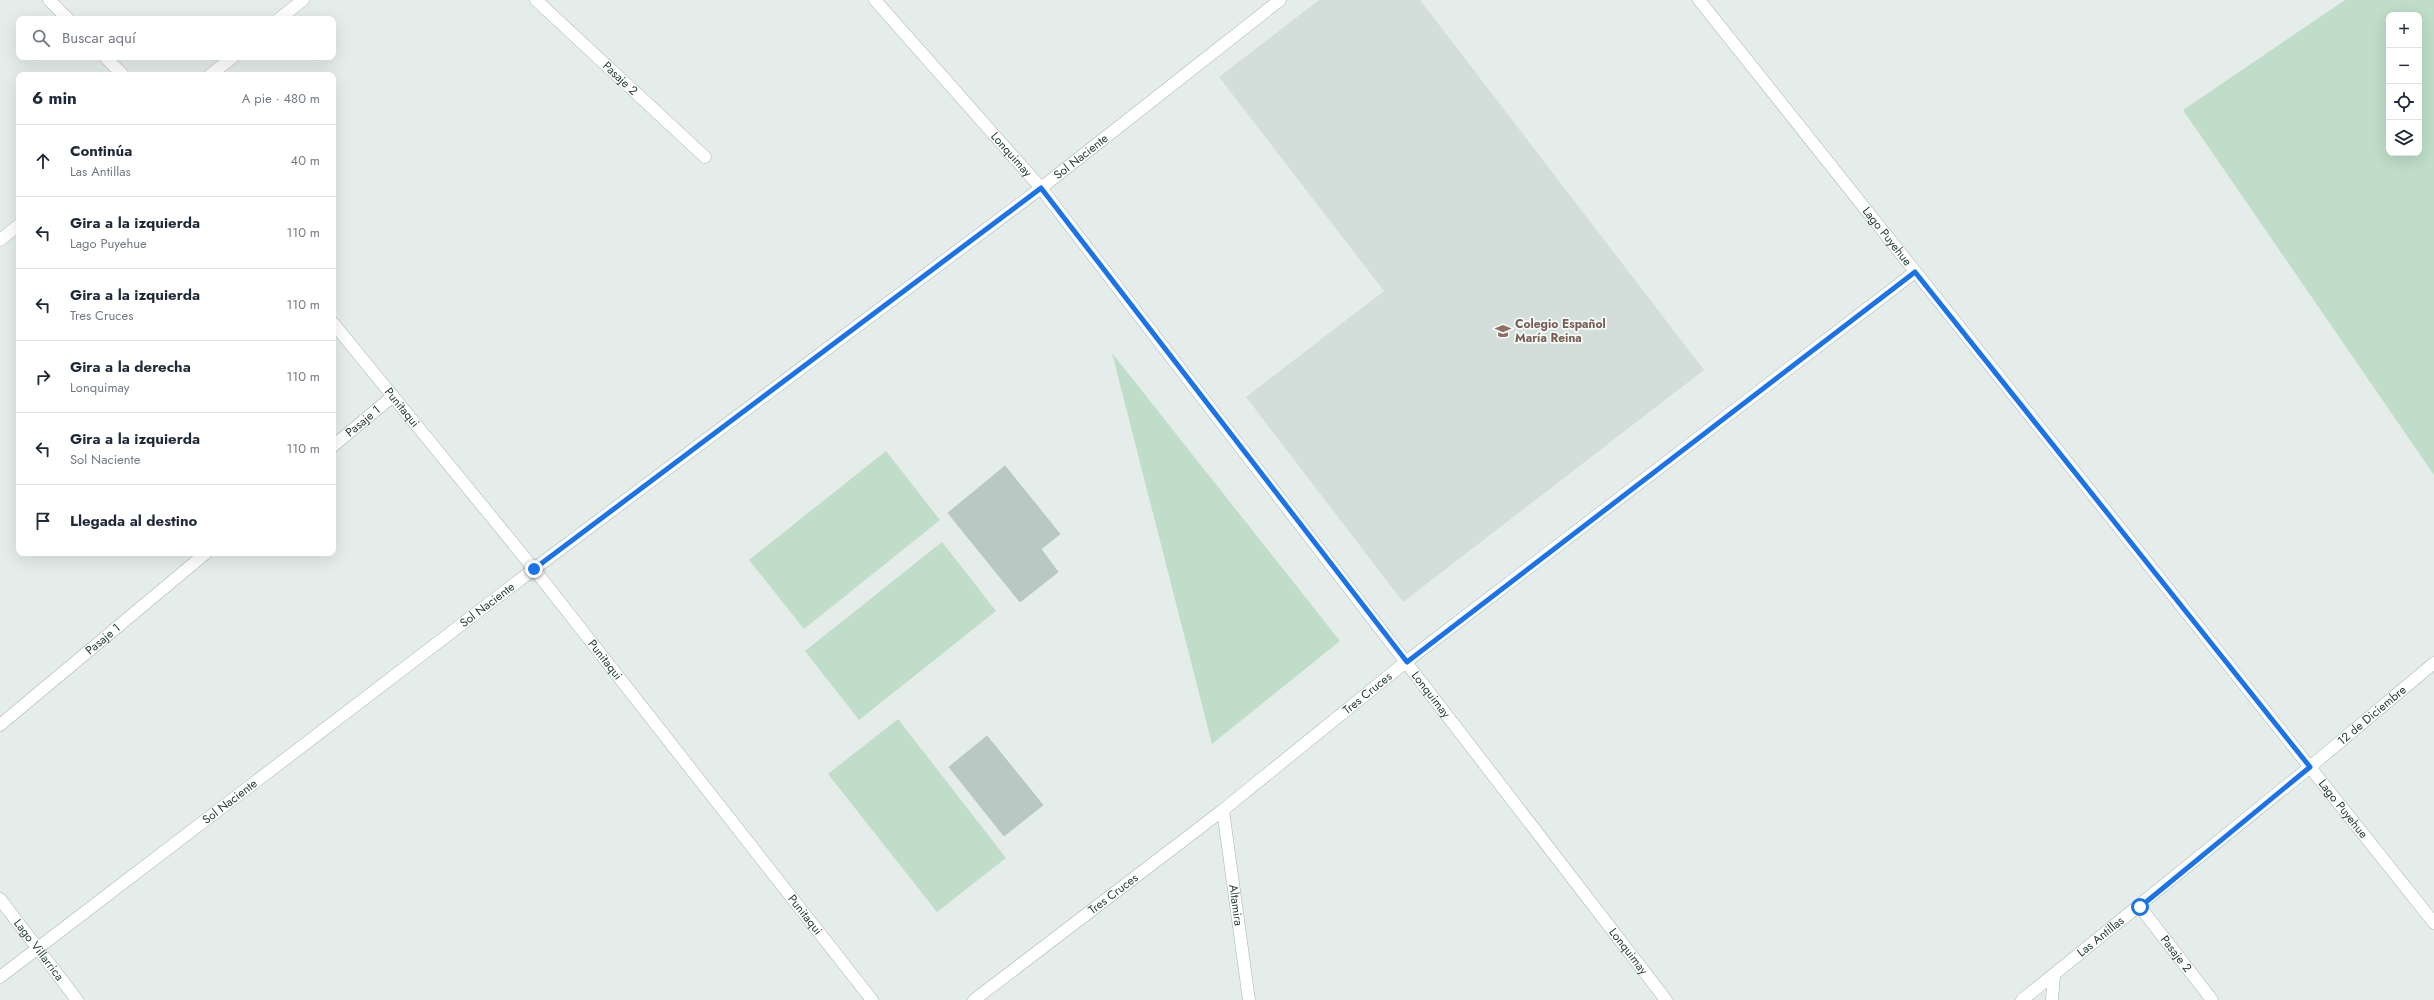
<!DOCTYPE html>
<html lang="es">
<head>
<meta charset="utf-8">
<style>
  body { margin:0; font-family:Jost,sans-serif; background:#f2f2f3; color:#1f2937 }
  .controls { position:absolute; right:12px; top:12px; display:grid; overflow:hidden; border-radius:8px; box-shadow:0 4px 16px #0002 }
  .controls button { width:36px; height:36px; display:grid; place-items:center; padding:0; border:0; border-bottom:1px solid #e0e1e3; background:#fff; color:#1f2937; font:20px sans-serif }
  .stop { position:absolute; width:12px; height:12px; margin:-9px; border:3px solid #1a73e8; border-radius:50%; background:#fff }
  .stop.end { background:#1a73e8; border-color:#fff; box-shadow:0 1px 4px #0008 }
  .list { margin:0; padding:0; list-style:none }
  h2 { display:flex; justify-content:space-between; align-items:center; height:52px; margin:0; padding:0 16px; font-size:17px }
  h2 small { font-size:13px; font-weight:400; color:#747a83 }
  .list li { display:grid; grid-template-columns:26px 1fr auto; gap:12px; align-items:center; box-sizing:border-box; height:72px; padding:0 16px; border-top:1px solid #e0e1e3 }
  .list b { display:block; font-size:15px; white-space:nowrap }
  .list p { margin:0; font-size:13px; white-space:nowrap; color:#747a83 }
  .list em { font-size:13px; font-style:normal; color:#747a83 }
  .icon { flex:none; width:22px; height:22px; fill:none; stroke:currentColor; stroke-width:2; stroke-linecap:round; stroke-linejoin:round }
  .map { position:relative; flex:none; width:2434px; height:1000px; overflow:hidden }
  .search { position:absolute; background:#fff; box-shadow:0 4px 16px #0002; left:16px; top:16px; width:320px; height:44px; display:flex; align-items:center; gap:10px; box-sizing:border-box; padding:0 14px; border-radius:8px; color:#747a83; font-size:15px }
  .panel { position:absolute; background:#fff; box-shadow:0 4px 16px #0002; left:16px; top:72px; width:320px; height:484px; border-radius:8px }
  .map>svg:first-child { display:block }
  .built { fill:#d3ddd9 }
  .green { fill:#bfddc9; fill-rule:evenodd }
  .building { fill:#bac8c3; stroke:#b7c7c1 }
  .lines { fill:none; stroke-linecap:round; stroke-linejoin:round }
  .minor-casing { stroke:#a8b5b1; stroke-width:13 }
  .minor { stroke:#fff; stroke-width:12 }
  .route { stroke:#1a73e8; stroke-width:5 }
  .labels { text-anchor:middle; stroke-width:3.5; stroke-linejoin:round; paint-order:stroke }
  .street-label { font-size:12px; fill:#253e39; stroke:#f5faf8 }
  .education-label { font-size:12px; font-weight:bold; fill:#785e54; stroke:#f5faf8; text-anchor:start }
</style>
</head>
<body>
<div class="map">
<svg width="2434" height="1000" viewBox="0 0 2434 1000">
  <rect width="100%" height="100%" fill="#e5edea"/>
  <polygon class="built" points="1319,0 1420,0 1704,370 1403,602 1246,397 1384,291 1219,77"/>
  <g class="green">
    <path d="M 2345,0 L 2434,0 L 2434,475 L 2183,110 ZM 2389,15 L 2419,15 L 2419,153 L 2389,153 Z"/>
    <polygon points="1112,353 1340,641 1212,744"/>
    <polygon points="886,451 940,520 804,629 749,560"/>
    <polygon points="942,542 996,611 859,720 805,651"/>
    <polygon points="898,719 1006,858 937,912 828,774"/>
  </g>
  <g class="building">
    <polygon points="1005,466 1060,534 1041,549 1058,572 1020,602 948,513"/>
    <polygon points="987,736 1043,805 1004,836 949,767"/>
  </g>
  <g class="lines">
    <defs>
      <g id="minor">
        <polyline points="49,0 68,19"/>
        <path id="s1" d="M 536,0 L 705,157"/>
        <path id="s2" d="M 875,0 L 1041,188 L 1666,1000"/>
        <path id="s3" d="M 1699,0 L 2434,923"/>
        <polyline points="279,19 303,0"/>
        <polyline points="105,57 123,75"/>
        <polyline points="210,75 233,57"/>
        <polyline points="0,240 19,225"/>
        <path id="s4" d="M 333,323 L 534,569 L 872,1000"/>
        <path id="s5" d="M 333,446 L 393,396"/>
        <path id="s6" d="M 0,725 L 206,553"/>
        <path id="s7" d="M 1223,810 L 1249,1000"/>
        <path id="s8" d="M 0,899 L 77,1000"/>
        <path id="s9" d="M 2140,907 L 2212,1000"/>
        <path id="s10" d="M 0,977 L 534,569 L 1041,188 L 1280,0"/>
        <path id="s11" d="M 974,1000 L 1223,810 L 1407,661 L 1915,272"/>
        <path id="s12" d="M 2022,1000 L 2310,767 L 2434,663"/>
        <polyline points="2052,1000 2054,976"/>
      </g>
    </defs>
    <use href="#minor" class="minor-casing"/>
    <use href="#minor" class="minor"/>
  </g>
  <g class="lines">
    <polyline class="route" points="534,569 1041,188 1407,662 1915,272 2310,767 2140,907"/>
  </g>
  <defs>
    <symbol id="school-bare" viewBox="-9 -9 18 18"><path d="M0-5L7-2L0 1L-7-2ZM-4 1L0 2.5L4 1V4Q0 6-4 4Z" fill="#8d6e63" stroke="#f5faf8" stroke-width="2.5" paint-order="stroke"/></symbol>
  </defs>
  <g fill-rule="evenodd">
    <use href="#school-bare" x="1492" y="320" width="22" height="22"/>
  </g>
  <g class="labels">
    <g class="street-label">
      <text dy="4" stroke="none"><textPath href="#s1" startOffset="115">Pasaje 2</textPath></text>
      <text dy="4" stroke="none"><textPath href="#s2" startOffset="206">Lonquimay</textPath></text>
      <text dy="4" stroke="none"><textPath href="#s10" startOffset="1357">Sol Naciente</textPath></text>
      <text dy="4" stroke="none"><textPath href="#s3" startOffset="302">Lago Puyehue</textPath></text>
      <text dy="4" stroke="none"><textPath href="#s4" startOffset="109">Punitaqui</textPath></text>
      <text dy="4" stroke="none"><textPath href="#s5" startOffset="39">Pasaje 1</textPath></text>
      <text dy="4" stroke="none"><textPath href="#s10" startOffset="613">Sol Naciente</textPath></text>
      <text dy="4" stroke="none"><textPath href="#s6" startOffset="134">Pasaje 1</textPath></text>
      <text dy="4" stroke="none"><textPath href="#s4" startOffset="433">Punitaqui</textPath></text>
      <text dy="4" stroke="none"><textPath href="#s11" startOffset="499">Tres Cruces</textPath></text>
      <text dy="4" stroke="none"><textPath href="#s2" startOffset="890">Lonquimay</textPath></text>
      <text dy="4" stroke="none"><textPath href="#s12" startOffset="451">12 de Diciembre</textPath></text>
      <text dy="4" stroke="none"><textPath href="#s10" startOffset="289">Sol Naciente</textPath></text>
      <text dy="4" stroke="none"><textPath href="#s3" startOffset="1034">Lago Puyehue</textPath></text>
      <text dy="4" stroke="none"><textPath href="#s11" startOffset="175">Tres Cruces</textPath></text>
      <text dy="4" stroke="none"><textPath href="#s7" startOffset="96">Altamira</textPath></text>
      <text dy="4" stroke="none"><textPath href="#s4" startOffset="757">Punitaqui</textPath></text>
      <text dy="4" stroke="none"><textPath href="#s12" startOffset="101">Las Antillas</textPath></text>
      <text dy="4" stroke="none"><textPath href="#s8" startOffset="64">Lago Villarrica</textPath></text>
      <text dy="4" stroke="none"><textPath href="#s2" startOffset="1214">Lonquimay</textPath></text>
      <text dy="4" stroke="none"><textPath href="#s9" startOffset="59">Pasaje 2</textPath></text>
    </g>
    <g class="education-label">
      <text x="1515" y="328">Colegio Español<tspan x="1515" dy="14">María Reina</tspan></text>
    </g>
  </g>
</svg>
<div class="controls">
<button>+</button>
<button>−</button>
<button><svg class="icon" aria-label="locate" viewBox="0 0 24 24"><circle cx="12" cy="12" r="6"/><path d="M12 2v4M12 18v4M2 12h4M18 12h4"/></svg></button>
<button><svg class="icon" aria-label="layers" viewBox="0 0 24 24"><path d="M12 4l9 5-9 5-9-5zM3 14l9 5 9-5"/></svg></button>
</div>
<div class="stop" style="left:2140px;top:907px"></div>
<div class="stop end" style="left:534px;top:569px"></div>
<div class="search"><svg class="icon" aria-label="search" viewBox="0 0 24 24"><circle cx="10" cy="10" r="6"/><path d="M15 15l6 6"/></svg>Buscar aquí</div>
<section class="panel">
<h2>6 min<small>A pie · 480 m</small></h2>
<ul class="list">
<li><svg class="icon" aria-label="ahead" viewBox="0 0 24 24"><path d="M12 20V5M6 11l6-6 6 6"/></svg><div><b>Continúa</b><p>Las Antillas</p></div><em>40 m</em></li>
<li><svg class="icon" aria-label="left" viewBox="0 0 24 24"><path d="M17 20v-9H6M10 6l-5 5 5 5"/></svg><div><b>Gira a la izquierda</b><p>Lago Puyehue</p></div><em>110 m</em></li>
<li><svg class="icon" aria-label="left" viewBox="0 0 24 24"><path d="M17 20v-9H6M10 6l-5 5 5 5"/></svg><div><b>Gira a la izquierda</b><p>Tres Cruces</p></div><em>110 m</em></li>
<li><svg class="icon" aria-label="right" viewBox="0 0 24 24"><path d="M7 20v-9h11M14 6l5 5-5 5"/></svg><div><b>Gira a la derecha</b><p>Lonquimay</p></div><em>110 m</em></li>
<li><svg class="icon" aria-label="left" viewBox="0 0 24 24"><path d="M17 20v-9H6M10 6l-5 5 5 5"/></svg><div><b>Gira a la izquierda</b><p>Sol Naciente</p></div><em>110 m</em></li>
<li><svg class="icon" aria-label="arrive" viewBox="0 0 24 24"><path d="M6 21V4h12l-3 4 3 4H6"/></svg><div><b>Llegada al destino</b></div></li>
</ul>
</section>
</div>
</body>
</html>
